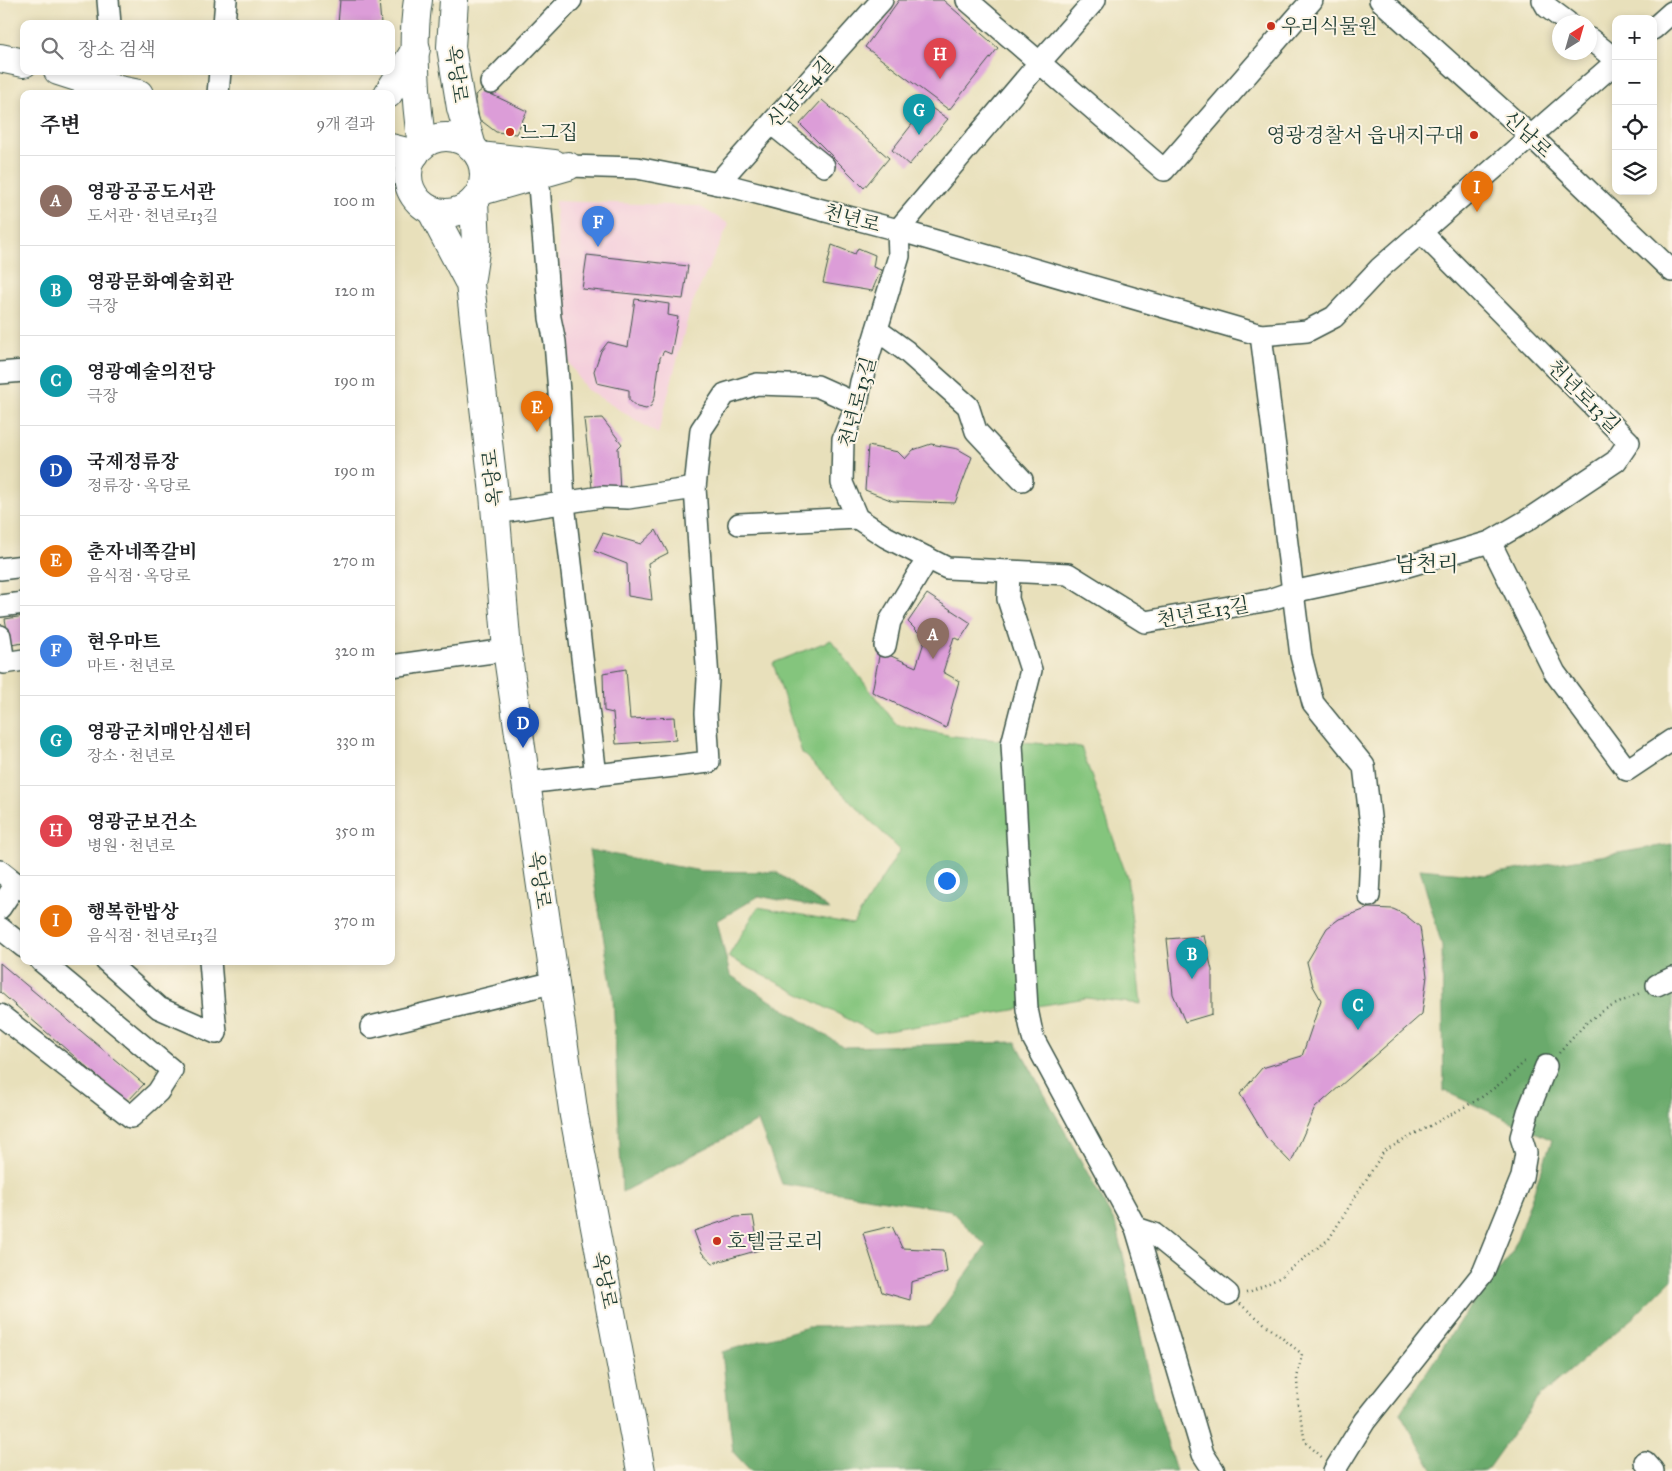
<!DOCTYPE html>
<html lang="ko">
<head>
<meta charset="utf-8">
<style>
  body { margin:0; font-family:"IM FELL Great Primer","Noto Serif KR",serif; background:#f6f6f6; color:#202124 }
  .controls { position:absolute; right:15px; top:15px; display:grid; overflow:hidden; border-radius:10px; box-shadow:0 2px 8px #0003 }
  .controls button { width:45px; height:45px; display:grid; place-items:center; padding:0; border:0; border-bottom:1px solid #e0e0e0; background:#fff; color:#202124; font:25px sans-serif }
  .compass { position:absolute; left:1552px; top:15px; width:45px; height:45px; border-radius:50%; background:#fff; box-shadow:0 2px 8px #0003; rotate:37deg }
  .you { position:absolute; left:946px; top:880px; width:18px; height:18px; margin:-12px; border:4px solid #fff; border-radius:50%; background:#1a73e8; box-shadow:0 0 0 8px #1a73e833 }
  .badge { display:grid; place-items:center; width:32px; height:32px; border-radius:50%; background:#1a73e8; color:#fff; font-size:16px; font-weight:700 }
  .pin { position:absolute; translate:-50% -41px; filter:drop-shadow(0 1px 2px #0008) }
  .pin::after { content:''; position:absolute; top:26px; width:18px; height:15px; background:inherit; clip-path:polygon(0 0,100% 0,50% 100%) }
  .list { margin:0; padding:0; list-style:none }
  h2 { display:flex; justify-content:space-between; align-items:center; height:65px; margin:0; padding:0 20px; font-size:21px }
  h2 small { font-size:16px; font-weight:400; color:#757577 }
  .list li { display:grid; grid-template-columns:32px 1fr auto; gap:15px; align-items:center; box-sizing:border-box; height:90px; padding:0 20px; border-top:1px solid #e0e0e0 }
  .list b { display:block; font-size:19px; white-space:nowrap }
  .list p { margin:0; font-size:16px; white-space:nowrap; color:#757577 }
  .list em { font-size:16px; font-style:normal; color:#757577 }
  .icon { flex:none; width:28px; height:28px; fill:none; stroke:currentColor; stroke-width:2; stroke-linecap:round; stroke-linejoin:round }
  .map { position:relative; flex:none; width:1672px; height:1471px; overflow:hidden }
  .search { position:absolute; background:#fff; box-shadow:0 2px 8px #0003; left:20px; top:20px; width:375px; height:55px; display:flex; align-items:center; gap:12px; box-sizing:border-box; padding:0 18px; border-radius:10px; color:#757577; font-size:19px }
  .panel { position:absolute; background:#fff; box-shadow:0 2px 8px #0003; left:20px; top:90px; width:375px; height:875px; border-radius:10px }
  .map>svg:first-child { display:block }
  .built { fill:#f4cfdc }
  .green { fill:#84c57d; stroke:#528158 }
  .forest { fill:#6baa6c; stroke:#457450 }
  .building { fill:#dc9dd8 }
  .lines { fill:none; stroke-linecap:round; stroke-linejoin:round }
  .minor-casing { stroke:#3d5548; stroke-width:24 }
  .major-casing { stroke:#3d5548; stroke-width:30 }
  .path { stroke:#3d5548; stroke-width:2.5; stroke-dasharray:1 4; stroke-linecap:butt }
  .minor { stroke:#fff; stroke-width:21 }
  .major { stroke:#fff; stroke-width:28 }
  .poi-dot { fill:#c8321e; stroke:#fcf5e5; stroke-width:2 }
  .labels { text-anchor:middle; stroke-width:4; stroke-linejoin:round; paint-order:stroke }
  .poi-label { font-size:20px; fill:#1f3d34; stroke:#fcf5e5; text-anchor:start }
  .street-label { font-size:20px; fill:#1f3d34; stroke:#fcf5e5 }
  .quarter-label { font-size:22px; fill:#1f3d34; stroke:#fcf5e5 }
</style>
</head>
<body>
<div class="map">
<svg width="1672" height="1471" viewBox="0 0 1672 1471">
  <rect width="100%" height="100%" fill="#fcf5e5"/>
  <filter id="ink" filterUnits="userSpaceOnUse"><feTurbulence type="fractalNoise" baseFrequency=".02" numOctaves="2"/><feDisplacementMap in="SourceGraphic" scale="10" xChannelSelector="R" yChannelSelector="G"/><feConvolveMatrix kernelMatrix="1 2 1 2 8 2 1 2 1" color-interpolation-filters="sRGB"/></filter>
  <filter id="wash" filterUnits="userSpaceOnUse"><feTurbulence type="fractalNoise" baseFrequency=".0096" numOctaves="4" result="noise"/><feDisplacementMap in="SourceGraphic" scale="20" xChannelSelector="R" yChannelSelector="G"/><feGaussianBlur stdDeviation="1.12" result="paint"/><feColorMatrix in="noise" values="0 0 0 0 0 0 0 0 0 0 0 0 0 0 0 0 0 1.4 0 .05"/><feComposite in="paint" operator="in"/></filter>
  <g filter="url(#wash)">
    <rect width="100%" height="100%" fill="#e8e0bb"/>
    <polygon class="built" points="555,201 699,206 729,224 691,306 658,434 586,389 566,358"/>
    <polygon class="green" points="831,640 897,725 953,736 1081,747 1127,877 1141,1004 1086,998 875,1033 728,957 758,907 853,924 900,850 802,753 773,663"/>
    <g class="forest">
      <polygon points="1672,844 1672,1279 1636,1315 1538,1398 1486,1471 1434,1471 1400,1413 1461,1319 1512,1253 1552,1140 1444,1091 1442,946 1420,869 1485,875"/>
      <polygon points="589,850 701,871 776,872 830,910 759,896 717,921 730,975 844,1047 1016,1042 1117,1227 1155,1401 1176,1471 751,1471 733,1452 722,1352 808,1327 930,1326 986,1246 950,1210 782,1184 758,1121 622,1192 613,995"/>
    </g>
    <g id="blocks">
      <g class="building">
        <polygon points="340,0 379,0 381,24 338,24"/>
        <polygon points="899,0 943,0 998,48 949,110 865,47"/>
        <polygon points="482,90 527,111 516,134 496,132 479,119 475,95"/>
        <polygon points="822,100 889,158 864,188 800,124"/>
        <polygon points="927,105 948,119 909,165 892,150"/>
        <polygon points="832,245 855,254 858,248 875,255 873,267 881,270 872,291 823,283"/>
        <polygon points="587,255 688,266 683,299 582,289"/>
        <polygon points="635,299 669,304 668,315 678,317 671,354 664,351 660,358 655,396 651,406 646,409 637,407 629,400 629,390 597,383 594,371 601,351 608,342 628,347"/>
        <polygon points="602,418 622,444 618,448 620,494 592,488 584,419"/>
        <polygon points="931,444 958,449 972,457 955,503 893,501 865,490 868,446 898,452 905,459 913,450"/>
        <polygon points="656,530 668,553 648,563 652,600 628,596 627,564 594,551 603,533 641,544"/>
        <polygon points="927,594 971,623 960,640 954,637 943,672 959,681 946,728 872,692 880,651 916,667 925,639 908,622"/>
        <polygon points="24,616 24,643 10,645 5,619"/>
        <polygon points="626,669 630,719 674,717 676,740 616,744 613,713 604,711 603,673"/>
        <polygon points="1369,908 1393,909 1404,914 1420,927 1427,976 1422,1014 1315,1108 1291,1163 1266,1137 1240,1094 1262,1068 1302,1056 1321,1000 1313,986 1307,962 1327,928 1339,919"/>
        <polygon points="1204,936 1212,970 1212,1014 1185,1022 1173,994 1167,939"/>
        <polygon points="0,963 144,1084 127,1102 0,992"/>
        <polygon points="753,1216 759,1250 713,1263 702,1253 694,1231 736,1217"/>
        <polygon points="892,1226 902,1248 944,1250 947,1272 911,1282 910,1300 882,1292 863,1233"/>
      </g>
    </g>
  </g>
  <g filter="url(#ink)">
    <use href="#blocks" fill-opacity="0" stroke="#3d5548" stroke-width="1"/>
    <g class="lines">
      <defs>
        <g id="minor">
          <polyline points="108,0 110,24"/>
          <polyline points="967,0 1164,170 1312,0"/>
          <polyline points="1380,0 1532,137 1672,271"/>
          <polyline points="1543,0 1547,7 1567,22"/>
          <polyline points="224,24 226,0"/>
          <polyline points="1653,29 1672,12"/>
          <polyline points="1590,39 1616,60"/>
          <polyline points="491,83 571,0"/>
          <polyline points="218,94 220,71"/>
          <polyline points="772,124 824,166"/>
          <polyline points="568,166 637,168 734,187 898,230 1040,62 1095,0"/>
          <polyline points="538,174 550,318 555,342 559,392 564,504 596,776"/>
          <polyline points="717,184 882,0"/>
          <polyline points="1421,232 1629,442 1616,461 1526,521 1490,542 1387,572 1292,592 1269,600 1145,622 1068,574 947,568 886,537 857,518 842,483 843,439 857,404 861,382 899,256 898,230 1261,335 1307,331 1334,317 1380,268 1616,62"/>
          <polyline points="877,330 906,351 968,406 976,431 1022,480"/>
          <polyline points="1261,335 1301,656 1313,703 1364,766 1372,834 1369,896"/>
          <polyline points="0,373 24,371"/>
          <polyline points="496,513 601,497 628,498 695,488"/>
          <polyline points="739,524 857,518"/>
          <polyline points="1490,542 1555,673 1627,770 1672,740"/>
          <polyline points="0,569 24,566"/>
          <polyline points="1009,571 1008,599 1031,670 1012,744 1027,1009 1033,1038 1136,1228 1203,1454 1214,1471"/>
          <polyline points="0,606 24,603"/>
          <polyline points="0,636 4,663 24,660"/>
          <polyline points="885,646 890,621 928,558"/>
          <polyline points="391,666 507,650"/>
          <polyline points="526,783 709,762 706,713 708,679 695,488 701,430 725,394 757,384 817,386 857,404"/>
          <polyline points="0,871 24,890"/>
          <polyline points="0,908 16,884"/>
          <polyline points="0,928 24,947"/>
          <polyline points="106,961 159,1008 216,1033 210,961"/>
          <polyline points="1657,985 1672,978"/>
          <polyline points="0,1015 131,1117 158,1092 172,1070 41,961"/>
          <polyline points="371,1027 555,982"/>
          <polyline points="1136,1228 1154,1234 1228,1294"/>
          <polyline points="1645,1462 1653,1471"/>
          <polyline points="1334,1471 1365,1421 1483,1273 1522,1177 1526,1153 1521,1137 1528,1112 1546,1066"/>
        </g>
        <g id="major">
          <path d="M 418,0 C 411,42 416,103 422,146"/>
          <polyline points="454,0 451,47 461,108 472,147"/>
          <polyline points="0,58 24,63"/>
          <polyline points="58,71 114,89 139,94"/>
          <polyline points="388,94 416,49"/>
          <circle cx="446" cy="175" r="38"/>
          <polyline points="391,148 415,154"/>
          <polyline points="479,156 554,164"/>
          <polyline points="481,191 568,166"/>
          <polyline points="474,201 476,245 470,284 494,494 507,650 574,1116 641,1471"/>
          <polyline points="431,210 470,284"/>
        </g>
      </defs>
      <use href="#minor" class="minor-casing"/>
      <use href="#major" class="major-casing"/>
      <g class="path">
        <polyline points="1559,1053 1588,1021 1606,1009 1642,992"/>
        <polyline points="1246,1293 1251,1292 1279,1278 1329,1239 1384,1151 1479,1099 1508,1078 1524,1062 1527,1063"/>
        <polyline points="1240,1304 1302,1354 1297,1378 1298,1404 1305,1442 1323,1458"/>
      </g>
      <use href="#minor" class="minor"/>
      <use href="#major" class="major"/>
    </g>
  </g>
  <g class="poi-dot">
    <circle cx="1271" cy="26" r="5"/>
    <circle cx="510" cy="132" r="5"/>
    <circle cx="1474" cy="135" r="5"/>
    <circle cx="717" cy="1241" r="5"/>
  </g>
  <g class="labels">
    <g class="poi-label">
      <text x="1281" y="33">우리식물원</text>
      <text x="520" y="139">느그집</text>
      <text x="1464" y="142" text-anchor="end">영광경찰서 읍내지구대</text>
      <text x="727" y="1248">호텔글로리</text>
    </g>
    <g class="street-label">
      <text transform="translate(457 74) rotate(82)" y="7">옥당로</text>
      <text transform="translate(800 92) rotate(-48)" y="7">신남로4길</text>
      <text transform="translate(1528 134) rotate(43)" y="7">신남로</text>
      <text transform="translate(852 218) rotate(15)" y="7">천년로</text>
      <text transform="translate(1584 396) rotate(45)" y="7">천년로13길</text>
      <text transform="translate(857 402) rotate(-75)" y="7">천년로13길</text>
      <text transform="translate(492 478) rotate(-96)" y="7">옥당로</text>
      <text transform="translate(1203 612) rotate(-10)" y="7">천년로13길</text>
      <text transform="translate(540 880) rotate(82)" y="7">옥당로</text>
      <text transform="translate(605 1280) rotate(79)" y="7">옥당로</text>
    </g>
    <g class="quarter-label">
      <text x="1427" y="571">남천리</text>
    </g>
  </g>
</svg>
<div class="controls">
<button>+</button>
<button>−</button>
<button><svg class="icon" aria-label="locate" viewBox="0 0 24 24"><circle cx="12" cy="12" r="6"/><path d="M12 2v4M12 18v4M2 12h4M18 12h4"/></svg></button>
<button><svg class="icon" aria-label="layers" viewBox="0 0 24 24"><path d="M12 4l9 5-9 5-9-5zM3 14l9 5 9-5"/></svg></button>
</div>
<svg class="compass" viewBox="-18 -18 36 36"><path d="M0-13l5 13h-10z" fill="#e53935"/><path d="M0 13l5-13h-10z" fill="#757577"/></svg>
<div class="you"></div>
<div class="pin badge" style="left:933px;top:659px;background:#8d6e63">A</div>
<div class="pin badge" style="left:1192px;top:979px;background:#0f9aa8">B</div>
<div class="pin badge" style="left:1358px;top:1030px;background:#0f9aa8">C</div>
<div class="pin badge" style="left:523px;top:748px;background:#1a4fb4">D</div>
<div class="pin badge" style="left:537px;top:432px;background:#e8710a">E</div>
<div class="pin badge" style="left:598px;top:247px;background:#3f7fe0">F</div>
<div class="pin badge" style="left:919px;top:135px;background:#0f9aa8">G</div>
<div class="pin badge" style="left:940px;top:79px;background:#e0444e">H</div>
<div class="pin badge" style="left:1477px;top:212px;background:#e8710a">I</div>
<div class="search"><svg class="icon" aria-label="search" viewBox="0 0 24 24"><circle cx="10" cy="10" r="6"/><path d="M15 15l6 6"/></svg>장소 검색</div>
<section class="panel">
<h2>주변<small>9개 결과</small></h2>
<ul class="list">
<li><span class="badge" style="background:#8d6e63">A</span><div><b>영광공공도서관</b><p>도서관 · 천년로13길</p></div><em>100 m</em></li>
<li><span class="badge" style="background:#0f9aa8">B</span><div><b>영광문화예술회관</b><p>극장</p></div><em>120 m</em></li>
<li><span class="badge" style="background:#0f9aa8">C</span><div><b>영광예술의전당</b><p>극장</p></div><em>190 m</em></li>
<li><span class="badge" style="background:#1a4fb4">D</span><div><b>국제정류장</b><p>정류장 · 옥당로</p></div><em>190 m</em></li>
<li><span class="badge" style="background:#e8710a">E</span><div><b>춘자네쪽갈비</b><p>음식점 · 옥당로</p></div><em>270 m</em></li>
<li><span class="badge" style="background:#3f7fe0">F</span><div><b>현우마트</b><p>마트 · 천년로</p></div><em>320 m</em></li>
<li><span class="badge" style="background:#0f9aa8">G</span><div><b>영광군치매안심센터</b><p>장소 · 천년로</p></div><em>330 m</em></li>
<li><span class="badge" style="background:#e0444e">H</span><div><b>영광군보건소</b><p>병원 · 천년로</p></div><em>350 m</em></li>
<li><span class="badge" style="background:#e8710a">I</span><div><b>행복한밥상</b><p>음식점 · 천년로13길</p></div><em>370 m</em></li>
</ul>
</section>
</div>
</body>
</html>
